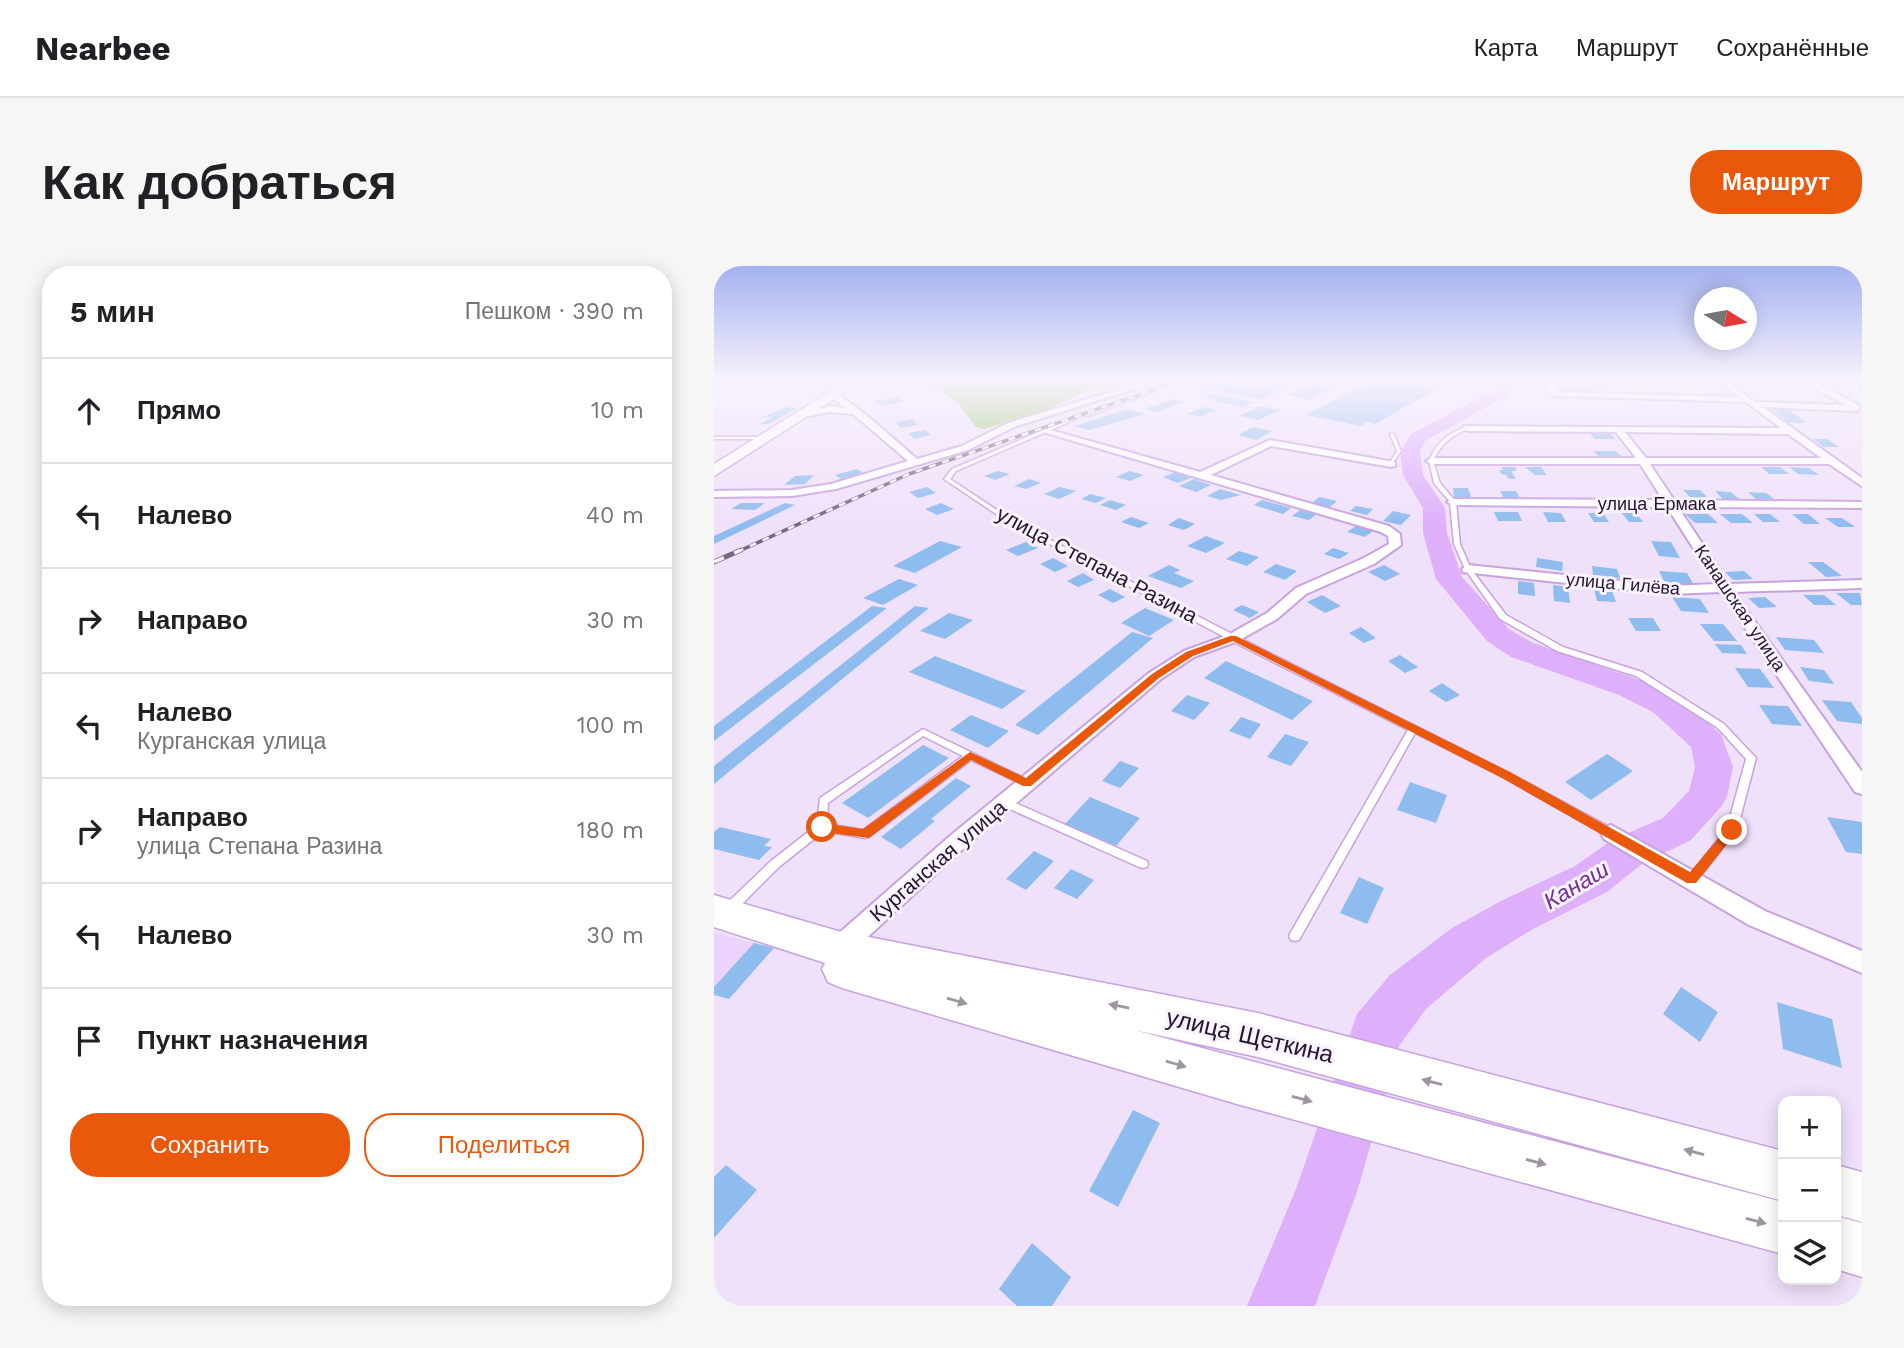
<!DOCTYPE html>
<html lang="ru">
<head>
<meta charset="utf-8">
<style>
  body { margin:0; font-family:"Work Sans",sans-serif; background:#f6f6f6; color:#202124 }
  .controls { position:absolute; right:21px; bottom:21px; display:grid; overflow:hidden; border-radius:14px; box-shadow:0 4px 18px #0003 }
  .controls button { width:63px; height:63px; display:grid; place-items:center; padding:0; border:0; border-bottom:2px solid #e0e0e0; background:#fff; color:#202124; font:35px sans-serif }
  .compass { position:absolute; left:980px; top:21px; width:63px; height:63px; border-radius:50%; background:#fff; box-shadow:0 4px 18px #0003; rotate:101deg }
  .stop { position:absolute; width:21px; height:21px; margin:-16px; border:5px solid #ea580c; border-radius:50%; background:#fff }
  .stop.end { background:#ea580c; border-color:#fff; box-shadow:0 2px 7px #0008 }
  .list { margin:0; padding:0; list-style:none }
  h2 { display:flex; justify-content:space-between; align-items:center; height:91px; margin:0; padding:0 28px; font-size:30px }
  h2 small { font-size:23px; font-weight:400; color:#757577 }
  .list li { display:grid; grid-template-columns:46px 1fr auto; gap:21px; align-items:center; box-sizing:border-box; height:105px; padding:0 28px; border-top:2px solid #e0e0e0 }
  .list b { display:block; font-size:26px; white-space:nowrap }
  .list p { margin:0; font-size:23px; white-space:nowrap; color:#757577 }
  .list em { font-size:23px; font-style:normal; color:#757577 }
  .actions { display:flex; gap:14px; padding:21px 28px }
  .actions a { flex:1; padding:16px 0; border:2px solid #ea580c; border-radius:28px; text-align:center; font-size:24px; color:#ea580c }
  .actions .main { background:#ea580c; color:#fff }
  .icon { flex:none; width:38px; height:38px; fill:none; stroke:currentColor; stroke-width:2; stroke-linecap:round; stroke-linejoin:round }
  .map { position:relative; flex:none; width:1148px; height:1040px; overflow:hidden; border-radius:28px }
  header { display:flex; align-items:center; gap:42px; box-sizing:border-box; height:98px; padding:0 35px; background:#fff; border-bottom:2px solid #e0e0e0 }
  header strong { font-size:33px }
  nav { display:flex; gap:38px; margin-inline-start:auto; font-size:24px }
  .intro { display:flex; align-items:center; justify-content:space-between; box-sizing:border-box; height:168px; padding:0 42px }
  h1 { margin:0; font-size:49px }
  .button { padding:18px 32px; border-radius:28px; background:#ea580c; color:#fff; font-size:24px; font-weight:700 }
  main { display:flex; gap:42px; padding:0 42px }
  aside { flex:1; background:#fff; border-radius:28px; box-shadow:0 4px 18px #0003 }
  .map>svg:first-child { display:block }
  .built { fill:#ecd3fd }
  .forest { fill:#96cb66 }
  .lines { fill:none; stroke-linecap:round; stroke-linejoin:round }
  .river { fill:#deb0fc; fill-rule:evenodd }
  .building { fill:#8fbcee }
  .service-casing { stroke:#c7a2df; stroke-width:3 }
  .minor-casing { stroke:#c7a2df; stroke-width:4 }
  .secondary-casing { stroke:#c7a2df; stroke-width:4 }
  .primary-casing { stroke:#c7a2df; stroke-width:3 }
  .service { fill:#fff; fill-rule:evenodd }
  .minor { fill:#fff; fill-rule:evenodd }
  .secondary { fill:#fff; fill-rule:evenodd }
  .primary { fill:#fff; fill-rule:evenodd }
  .rail-far1-casing { stroke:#766780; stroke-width:3.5 }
  .rail-casing { stroke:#766780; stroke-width:5 }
  .rail-far1 { stroke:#f9f2ff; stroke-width:2.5; stroke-dasharray:7; stroke-linecap:butt }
  .rail { stroke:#f9f2ff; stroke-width:3.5; stroke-dasharray:11; stroke-linecap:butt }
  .oneway { fill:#9d96a0 }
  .route { fill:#ea580c }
  .labels { text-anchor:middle; stroke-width:6; stroke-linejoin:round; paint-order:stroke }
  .far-street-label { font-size:18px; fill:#25162d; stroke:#f9f2ff }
  .street-label { font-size:21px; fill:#25162d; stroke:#f9f2ff }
  .water-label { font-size:23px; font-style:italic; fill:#752d9a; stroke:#f9f2ff }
  .near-street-label { font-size:24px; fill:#25162d; stroke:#f9f2ff }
</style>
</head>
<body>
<header>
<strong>Nearbee</strong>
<nav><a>Карта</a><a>Маршрут</a><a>Сохранённые</a></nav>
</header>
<div class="intro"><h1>Как добраться</h1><a class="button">Маршрут</a></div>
<main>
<aside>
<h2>5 мин<small>Пешком · 390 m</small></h2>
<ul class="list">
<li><svg class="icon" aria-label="ahead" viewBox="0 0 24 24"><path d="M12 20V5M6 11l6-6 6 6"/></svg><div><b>Прямо</b></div><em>10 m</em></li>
<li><svg class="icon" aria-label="left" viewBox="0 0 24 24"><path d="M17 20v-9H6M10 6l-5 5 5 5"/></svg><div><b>Налево</b></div><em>40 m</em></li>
<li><svg class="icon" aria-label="right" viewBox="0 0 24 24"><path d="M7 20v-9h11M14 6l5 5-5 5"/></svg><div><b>Направо</b></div><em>30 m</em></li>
<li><svg class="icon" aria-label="left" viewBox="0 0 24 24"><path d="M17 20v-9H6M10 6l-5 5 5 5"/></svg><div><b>Налево</b><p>Курганская улица</p></div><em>100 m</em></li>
<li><svg class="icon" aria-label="right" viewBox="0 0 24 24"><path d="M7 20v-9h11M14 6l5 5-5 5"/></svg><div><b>Направо</b><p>улица Степана Разина</p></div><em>180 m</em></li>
<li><svg class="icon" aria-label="left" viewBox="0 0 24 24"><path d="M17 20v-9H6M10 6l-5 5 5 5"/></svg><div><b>Налево</b></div><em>30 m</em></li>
<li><svg class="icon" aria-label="arrive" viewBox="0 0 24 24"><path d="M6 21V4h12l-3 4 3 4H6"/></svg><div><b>Пункт назначения</b></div></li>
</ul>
<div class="actions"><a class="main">Сохранить</a><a>Поделиться</a></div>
</aside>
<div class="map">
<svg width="1148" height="1040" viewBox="0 0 1148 1040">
  <rect width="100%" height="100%" fill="#f0e1fb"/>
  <polygon class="built" points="0,667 60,682 15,733 0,729"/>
  <polygon class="forest" points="209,113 422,113 371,126 317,151 269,163 262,161 244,137"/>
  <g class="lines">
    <polygon class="river" points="791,113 807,113 791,131 711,175 706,186 709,209 731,242 733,267 748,311 795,363 819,377 929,415 963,430 1007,468 1019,501 1013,531 1007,541 977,574 928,598 893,626 819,663 772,692 712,743 685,780 643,926 601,1040 533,1040 582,923 643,748 676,709 738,662 787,635 861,600 898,574 949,552 975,525 981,501 977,481 939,446 905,429 797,391 773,375 722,313 709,267 709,242 689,209 686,186 697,168 779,125"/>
  </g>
  <g class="building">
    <polygon points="544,113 579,117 549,133 486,121 498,116 546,124 559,117"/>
    <polygon points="608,113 637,113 595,134 574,129"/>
    <polygon points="660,113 694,113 719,118 713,121 723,123 661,158 652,156 647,160 592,149"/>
    <polygon points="753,113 779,113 769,120 748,117"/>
    <polygon points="498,128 540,136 529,141 490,132"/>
    <polygon points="184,131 190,136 167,140 161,135"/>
    <polygon points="459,133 471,136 442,146 430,143"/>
    <polygon points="547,140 566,144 545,154 525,150"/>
    <polygon points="1054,140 1071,141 1093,157 1075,157"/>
    <polygon points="74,141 84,142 55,158 46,158 59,151 48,151"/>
    <polygon points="491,141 503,144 485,151 473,148"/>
    <polygon points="414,143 431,148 375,164 361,160"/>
    <polygon points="198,153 204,159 187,162 182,156"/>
    <polygon points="540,161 558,165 543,174 524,169"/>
    <polygon points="211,164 217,169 200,173 194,167"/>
    <polygon points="875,167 896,167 902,173 881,173"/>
    <polygon points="1099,173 1113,173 1125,181 1110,181"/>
    <polygon points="879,185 902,185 907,190 884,190"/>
    <polygon points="787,201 801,201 803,205 797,205 802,213 795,213 792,209 787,208 785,204 789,204"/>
    <polygon points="811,201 827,201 833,209 821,209"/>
    <polygon points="1047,201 1066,201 1075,208 1055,208"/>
    <polygon points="1075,201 1095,202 1105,209 1084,208"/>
    <polygon points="143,203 149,207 127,213 121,209"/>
    <polygon points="284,205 296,208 281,214 270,210"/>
    <polygon points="416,205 430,209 416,215 402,211"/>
    <polygon points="462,206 477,212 464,217 449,211"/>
    <polygon points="100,209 91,218 70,219 81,210"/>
    <polygon points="315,213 327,217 312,223 300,220"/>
    <polygon points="480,213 497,219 482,226 465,220"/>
    <polygon points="213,221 222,227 204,232 195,226"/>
    <polygon points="346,221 362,225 345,233 330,228"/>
    <polygon points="739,222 754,222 757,231 740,231"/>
    <polygon points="506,223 527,229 507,234 493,230"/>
    <polygon points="969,224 986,224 995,233 978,233"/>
    <polygon points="786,225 802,225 806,232 790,233"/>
    <polygon points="1001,225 1017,226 1025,233 1009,233"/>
    <polygon points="1034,226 1052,227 1060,233 1042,233"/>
    <polygon points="376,228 392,232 382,237 367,233"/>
    <polygon points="605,231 623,235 616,241 598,237"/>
    <polygon points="396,234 412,239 402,244 386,239"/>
    <polygon points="548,234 577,242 569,248 540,239"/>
    <polygon points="27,237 51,237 41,244 17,243"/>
    <polygon points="71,237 81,239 0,278 0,270"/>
    <polygon points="227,237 240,243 223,249 211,243"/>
    <polygon points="642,240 659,243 653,249 636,245"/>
    <polygon points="586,244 603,248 595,254 578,250"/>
    <polygon points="679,245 697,249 687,259 669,255"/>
    <polygon points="780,246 804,246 808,255 784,255"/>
    <polygon points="829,246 847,247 852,256 834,256"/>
    <polygon points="874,247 889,247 895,256 880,256"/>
    <polygon points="908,247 922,247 929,256 915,256"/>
    <polygon points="971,248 994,248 1004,257 981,257"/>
    <polygon points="1006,248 1028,248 1039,257 1017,257"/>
    <polygon points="1040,248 1056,248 1066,256 1049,256"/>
    <polygon points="1078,248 1094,248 1106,258 1090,258"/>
    <polygon points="417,251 435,257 425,262 407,256"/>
    <polygon points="465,252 481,258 470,264 454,259"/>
    <polygon points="1111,252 1128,252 1141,261 1124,261"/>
    <polygon points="642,260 659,265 651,271 633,266"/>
    <polygon points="492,270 511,277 492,287 473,280"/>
    <polygon points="226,275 248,281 201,307 179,300"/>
    <polygon points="937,275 957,276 966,292 945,290"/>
    <polygon points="312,276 324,282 304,290 292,284"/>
    <polygon points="619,282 635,287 625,293 610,288"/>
    <polygon points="525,285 545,291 533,300 512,293"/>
    <polygon points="339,292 354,300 341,306 326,298"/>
    <polygon points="823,292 849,296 848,305 822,301"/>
    <polygon points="1094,296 1109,296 1128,310 1112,311"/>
    <polygon points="562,298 583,305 571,314 549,306"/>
    <polygon points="455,299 466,304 460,307 480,315 467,322 434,310"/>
    <polygon points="670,299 686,308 671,315 654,306"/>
    <polygon points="878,300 903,303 906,312 879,309"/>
    <polygon points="945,305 973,307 980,319 951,317"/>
    <polygon points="1030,305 1039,313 1019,314 1011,306"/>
    <polygon points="369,307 380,314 364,321 353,315"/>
    <polygon points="185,313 204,319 169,339 149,332"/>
    <polygon points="804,315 820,317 821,330 804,328"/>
    <polygon points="839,319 854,321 856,337 840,335"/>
    <polygon points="396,323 411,331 399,337 384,329"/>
    <polygon points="880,323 898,325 902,336 883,335"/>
    <polygon points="1122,327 1146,327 1148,339 1137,339"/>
    <polygon points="608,329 627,340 611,347 593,336"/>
    <polygon points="1089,329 1110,329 1122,339 1100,339"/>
    <polygon points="958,331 986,333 995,347 967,345"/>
    <polygon points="1051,331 1063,341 1045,342 1034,332"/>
    <polygon points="528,339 545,346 536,352 519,344"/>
    <polygon points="158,340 173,342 0,475 0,460"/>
    <polygon points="201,340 215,342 0,518 0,500"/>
    <polygon points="431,342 460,354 435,370 407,357"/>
    <polygon points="235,347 259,354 231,373 206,365"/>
    <polygon points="914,352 939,352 947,365 922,365"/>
    <polygon points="986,358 1009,358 1023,375 1000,375"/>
    <polygon points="647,361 662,372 650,377 635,367"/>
    <polygon points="418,366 439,372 324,469 301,459"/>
    <polygon points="1062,371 1100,374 1110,387 1071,384"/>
    <polygon points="1001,378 1027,379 1033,388 1008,387"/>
    <polygon points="686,389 704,401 691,407 674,395"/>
    <polygon points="221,390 312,425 288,443 195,406"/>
    <polygon points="512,395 599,435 578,454 490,412"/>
    <polygon points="1086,401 1110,404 1120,418 1095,415"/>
    <polygon points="1021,402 1046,403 1060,422 1034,421"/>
    <polygon points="728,417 746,429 732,436 715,425"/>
    <polygon points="473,429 496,437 480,454 457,445"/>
    <polygon points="1108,434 1137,436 1148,452 1148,458 1123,455"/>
    <polygon points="1045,439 1074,440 1088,460 1058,458"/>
    <polygon points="257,449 295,465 274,482 236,464"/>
    <polygon points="527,451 547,458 536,473 515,465"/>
    <polygon points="571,468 595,476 577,500 553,491"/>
    <polygon points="209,479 235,492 154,552 128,537"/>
    <polygon points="893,488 919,505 877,534 851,516"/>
    <polygon points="406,495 425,502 406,522 388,515"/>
    <polygon points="242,512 257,520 217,553 221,555 187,583 167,571"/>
    <polygon points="696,516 733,529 722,557 683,544"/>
    <polygon points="376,531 426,552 402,580 351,558"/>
    <polygon points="1113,551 1148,556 1148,588 1132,586"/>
    <polygon points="6,561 57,573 50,580 58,581 45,594 0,583 0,566"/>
    <polygon points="320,585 340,595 312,624 292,613"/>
    <polygon points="357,603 380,614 363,633 340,622"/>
    <polygon points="645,611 670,622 653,658 626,647"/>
    <polygon points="40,677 60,682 15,733 0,729 0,721"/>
    <polygon points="967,721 1004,746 986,776 949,748"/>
    <polygon points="1063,736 1118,753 1128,802 1069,783"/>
    <polygon points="419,844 446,857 404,941 375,925"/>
    <polygon points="12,899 43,924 0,972 0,911"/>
    <polygon points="318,977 357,1011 338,1040 303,1040 285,1023"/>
  </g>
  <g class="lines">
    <defs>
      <g id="service">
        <polygon points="497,113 513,115 535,113 513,117"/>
        <polygon points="419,120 439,126 373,150 369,149 433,126 419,122"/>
        <polygon points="358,152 362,153 242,205 236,213 298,254 522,370 795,507 901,564 902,567 901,570 893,570 789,511 701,467 585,674 581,675 577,674 575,670 577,666 694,464 516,374 294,256 230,213 238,203"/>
        <path d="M 751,161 L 755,162 C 737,171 728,176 719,195 L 726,217 L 742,236 L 746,278 L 757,303 L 792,349 L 849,381 L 928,406 L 1010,458 L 1042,492 L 1023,564 L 981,617 L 977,619 L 973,617 L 972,614 L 1013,562 L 1032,493 L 1004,462 L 922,410 L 843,385 L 786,353 L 751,303 L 740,278 L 736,236 L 720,217 L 715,195 C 723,176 732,169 751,161 Z"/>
        <polygon points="678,167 680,168 687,185 677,199 675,198 683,185 676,168"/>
        <polygon points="0,171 53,171 55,172 53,173 0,173"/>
        <path d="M 209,463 L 316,515 L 318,517 L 316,519 L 310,519 L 257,494 L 155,571 L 151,572 L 110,565 L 65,601 L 18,648 L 14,649 L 10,648 L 8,644 L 10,640 L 57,595 L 103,559 L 106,532 ZM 209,470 L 249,490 L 149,564 L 113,558 L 114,537 Z"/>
        <polygon points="290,532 433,595 434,598 433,601 429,602 425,601 287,539 285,536 287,533"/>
      </g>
      <g id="minor">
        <path d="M 439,113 L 452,113 L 300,161 L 254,184 L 122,223 L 78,230 L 0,231 L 0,225 L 78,224 L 117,218 L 194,195 L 139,148 L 116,146 L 85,152 L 85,148 L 116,140 L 132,142 L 118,131 L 118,127 C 130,127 189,181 203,193 L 248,180 L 294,157 Z"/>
        <path d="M 829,113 L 837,113 L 843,126 L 1025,131 L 1001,113 L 1010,113 L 1041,136 L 1131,139 L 1085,113 L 1095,113 L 1146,140 L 1143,145 L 1049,141 L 1148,212 L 1148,220 L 1115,198 L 936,198 L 960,234 L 1148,236 L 1148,242 L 964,241 L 1015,318 L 1148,314 L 1148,322 L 1020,326 L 1148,506 L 1148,528 L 1141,526 L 1007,326 L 955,328 L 749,306 L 748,303 L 754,299 L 955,320 L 1002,318 L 953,241 L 739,239 L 733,236 L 739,233 L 949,234 L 926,198 L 717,198 L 712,195 L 717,192 L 922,192 L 902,166 L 753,165 L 749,162 L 750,160 L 1067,162 L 1032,136 L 840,130 L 836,128 ZM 911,166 L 1074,168 L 1107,192 L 932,192 Z"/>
        <polygon points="329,162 486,206 556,174 681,196 681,200 677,201 557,180 497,209 675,260 686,268 687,279 660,298 592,328 563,353 524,375 480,391 447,413 250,582 132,691 124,694 116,691 112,683 116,675 236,570 435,407 470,385 514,369 553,347 582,322 650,292 675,278 674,270 667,266 329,166"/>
        <polygon points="897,559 1051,645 1148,685 1148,707 1035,659 890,573 887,567 890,561"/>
      </g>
      <polygon id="secondary" points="0,114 139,114 145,117 139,120 0,120"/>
      <g id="primary">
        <polygon points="136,113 151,113 0,210 0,198"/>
        <polygon points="0,629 124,665 544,747 1069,885 1069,935 544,791 420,764 1069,936 1069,988 523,838 128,722 114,716 108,703 111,697 0,661"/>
        <polygon points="1122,899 1148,906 1148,956 1122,949"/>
        <polygon points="1122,950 1148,957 1148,1011 1122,1003"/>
      </g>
    </defs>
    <use href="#service" class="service-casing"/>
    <use href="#minor" class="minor-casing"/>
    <use href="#secondary" class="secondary-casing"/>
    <use href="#primary" class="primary-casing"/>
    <use href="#service" class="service"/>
    <use href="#minor" class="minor"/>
    <use href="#secondary" class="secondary"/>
    <use href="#primary" class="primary"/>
    <defs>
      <g id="rail-far1">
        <polyline points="1136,113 1148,119"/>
        <polyline points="23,286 195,208 471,113"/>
      </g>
      <polyline id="rail" points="0,296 27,284"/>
    </defs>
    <use href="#rail-far1" class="rail-far1-casing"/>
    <use href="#rail" class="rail-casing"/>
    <use href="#rail-far1" class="rail-far1"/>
    <use href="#rail" class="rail"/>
  </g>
  <defs><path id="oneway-solid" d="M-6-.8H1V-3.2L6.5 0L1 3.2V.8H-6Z" transform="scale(1.75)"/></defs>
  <g class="oneway">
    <use href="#oneway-solid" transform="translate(243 735) rotate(16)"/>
    <use href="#oneway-solid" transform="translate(405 740) rotate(-168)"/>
    <use href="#oneway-solid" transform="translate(462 798) rotate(16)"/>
    <use href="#oneway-solid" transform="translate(718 816) rotate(-165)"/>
    <use href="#oneway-solid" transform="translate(588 833) rotate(15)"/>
    <use href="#oneway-solid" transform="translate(980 886) rotate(-165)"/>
    <use href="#oneway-solid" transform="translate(822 896) rotate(15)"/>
    <use href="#oneway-solid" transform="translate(1042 955) rotate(15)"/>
  </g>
  <linearGradient id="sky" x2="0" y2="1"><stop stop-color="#a4b2f0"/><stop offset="0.44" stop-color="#f8f2fd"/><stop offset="1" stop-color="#f8f2fd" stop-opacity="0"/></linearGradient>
  <rect width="1148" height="259" fill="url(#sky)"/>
  <polygon class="route" points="516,370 522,370 796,506 976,606 1014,561 1018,559 1024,564 982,617 973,617 788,512 519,375 479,390 445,412 317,520 309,520 257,494 155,572 108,566 102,561 108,557 149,563 256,486 312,512 438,408 472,386"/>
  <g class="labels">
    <g class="far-street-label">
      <text x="943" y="244">улица Ермака</text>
      <text transform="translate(909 318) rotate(5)" y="6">улица Гилёва</text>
      <text transform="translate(1026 342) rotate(56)" y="6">Канашская улица</text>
    </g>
    <g class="street-label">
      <text transform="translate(383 299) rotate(28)" y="7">улица Степана Разина</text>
      <text transform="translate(224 595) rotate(-41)" y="7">Курганская улица</text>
    </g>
    <g class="water-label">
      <text transform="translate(862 619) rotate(-31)" y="8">Канаш</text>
    </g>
    <g class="near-street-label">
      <text transform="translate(536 770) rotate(13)" y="8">улица Щеткина</text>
    </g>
  </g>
</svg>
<div class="controls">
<button>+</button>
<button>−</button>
<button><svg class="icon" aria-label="layers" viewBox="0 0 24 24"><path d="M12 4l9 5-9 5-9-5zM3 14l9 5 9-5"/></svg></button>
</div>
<svg class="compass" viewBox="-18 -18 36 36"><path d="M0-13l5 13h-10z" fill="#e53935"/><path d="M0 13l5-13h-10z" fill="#757577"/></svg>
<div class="stop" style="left:108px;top:561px"></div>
<div class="stop end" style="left:1018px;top:564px"></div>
</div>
</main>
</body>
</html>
